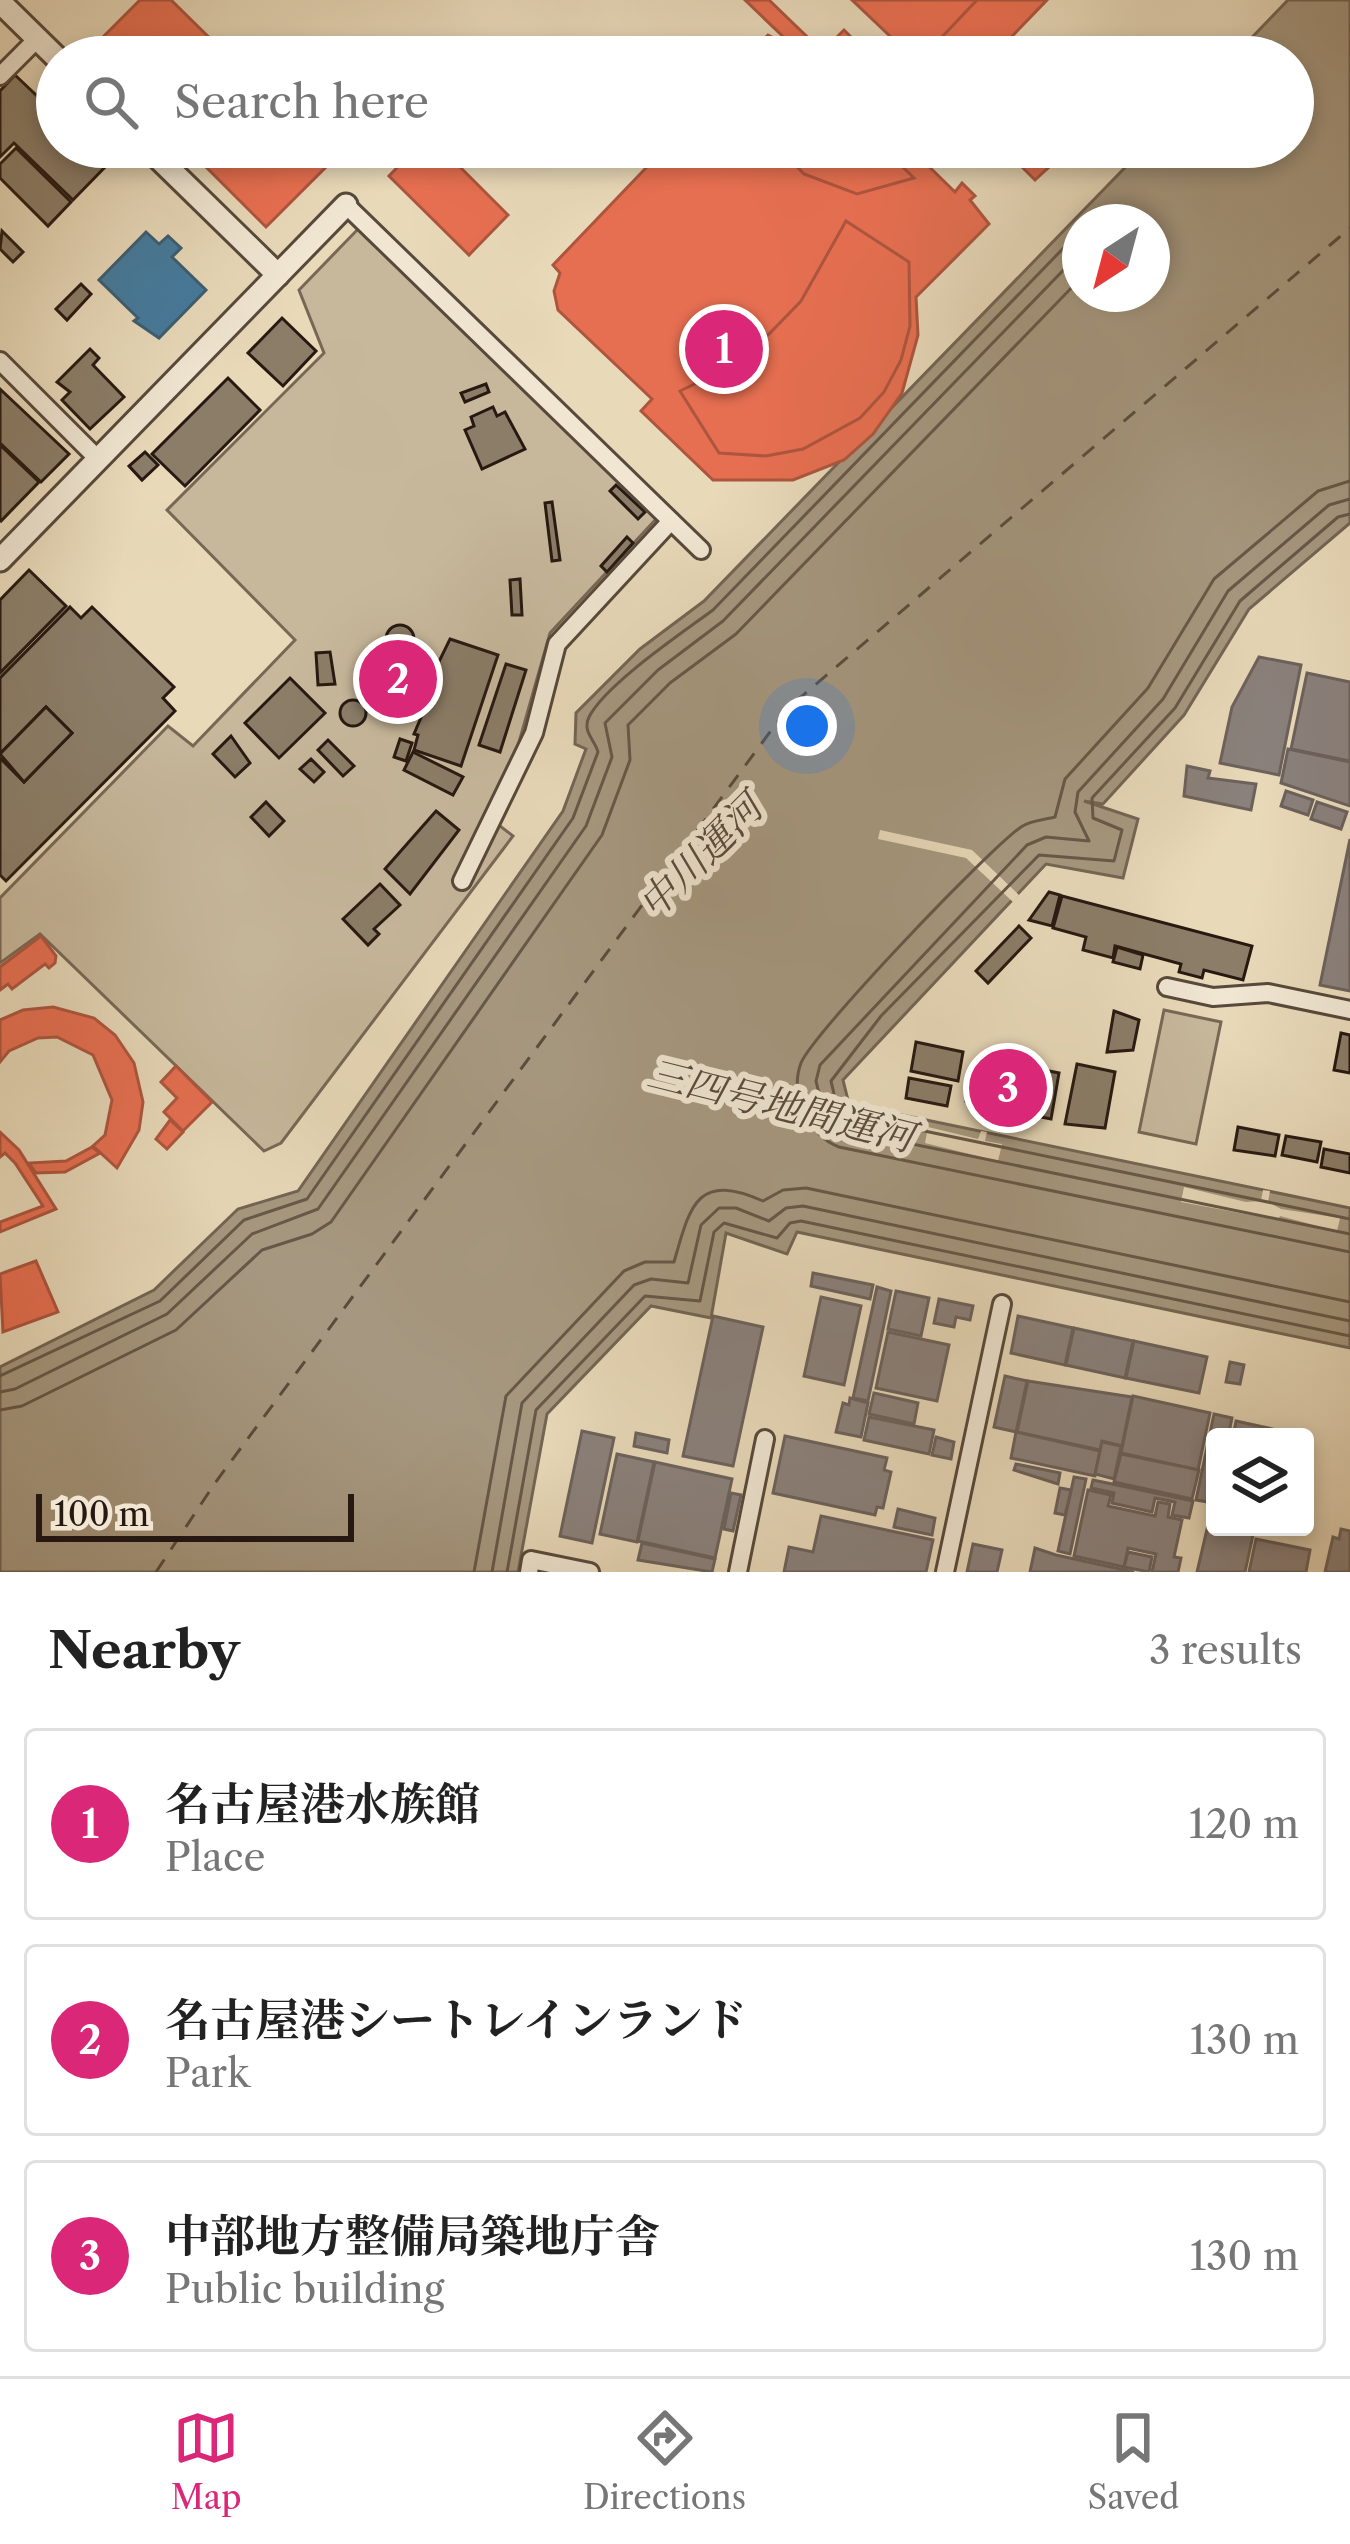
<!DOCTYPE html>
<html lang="en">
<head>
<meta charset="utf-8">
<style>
  body { margin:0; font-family:"Libre Caslon Text","Noto Serif JP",serif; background:#f2f2f2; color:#222 }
  .controls { position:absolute; right:36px; bottom:36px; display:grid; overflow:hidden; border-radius:12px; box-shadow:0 6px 18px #0003 }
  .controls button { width:108px; height:108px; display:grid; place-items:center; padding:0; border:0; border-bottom:3px solid #e0e0e0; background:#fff; color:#222; font:60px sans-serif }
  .compass { position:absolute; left:1062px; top:204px; width:108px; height:108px; border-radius:50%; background:#fff; box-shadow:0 6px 18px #0003; rotate:216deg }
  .scale { position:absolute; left:36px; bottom:30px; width:318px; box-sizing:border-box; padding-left:12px; border:6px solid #271911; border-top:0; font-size:33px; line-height:42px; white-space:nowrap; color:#271911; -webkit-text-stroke:9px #f0e6d2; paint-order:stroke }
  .you { position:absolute; left:807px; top:726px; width:42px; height:42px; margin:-30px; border:9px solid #fff; border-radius:50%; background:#1a73e8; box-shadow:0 0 0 18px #1a73e833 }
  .badge { display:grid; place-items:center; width:78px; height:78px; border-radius:50%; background:#db2777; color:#fff; font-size:39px; font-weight:700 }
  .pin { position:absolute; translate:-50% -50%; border:6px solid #fff; box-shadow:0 3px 12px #0006 }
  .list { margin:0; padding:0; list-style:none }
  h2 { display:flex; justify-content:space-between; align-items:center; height:156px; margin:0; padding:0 48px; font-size:51px }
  h2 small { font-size:39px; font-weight:400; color:#767676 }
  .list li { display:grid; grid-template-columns:78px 1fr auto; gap:36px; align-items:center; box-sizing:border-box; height:192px; margin:0 24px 24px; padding:0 24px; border:3px solid #e0e0e0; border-radius:12px }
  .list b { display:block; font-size:45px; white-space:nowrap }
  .list p { margin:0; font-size:39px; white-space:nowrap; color:#767676 }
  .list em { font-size:39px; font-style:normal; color:#767676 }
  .icon { flex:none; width:66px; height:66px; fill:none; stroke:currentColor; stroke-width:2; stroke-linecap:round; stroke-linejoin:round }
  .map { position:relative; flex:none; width:1350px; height:1572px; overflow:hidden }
  .search { position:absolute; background:#fff; box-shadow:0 6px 18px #0003; left:36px; right:36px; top:36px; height:132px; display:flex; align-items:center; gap:30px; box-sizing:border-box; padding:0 42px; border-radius:66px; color:#767676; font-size:45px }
  .sheet { height:804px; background:#fff }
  nav { display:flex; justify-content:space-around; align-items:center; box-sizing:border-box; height:168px; border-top:3px solid #e0e0e0; background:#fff; font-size:33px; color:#767676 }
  nav a { display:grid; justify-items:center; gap:6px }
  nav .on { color:#db2777 }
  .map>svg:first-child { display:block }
  .green { fill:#c7b89c; stroke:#776856; stroke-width:3 }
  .water { fill:#a69880; stroke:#736554; stroke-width:3; fill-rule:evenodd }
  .pier { fill:#e8d9b9 }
  .shops { fill:#e76f51; stroke:#ad553e; stroke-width:3 }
  .public { fill:#457b9d; stroke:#3c5e73; stroke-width:3 }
  .industry { fill:#8a817c; stroke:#6c625c; stroke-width:3 }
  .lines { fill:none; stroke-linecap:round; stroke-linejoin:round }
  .shore { stroke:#665848; stroke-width:3 }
  .ferry { stroke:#5a4c3d; stroke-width:3; stroke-dasharray:15 12; stroke-linecap:butt }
  .building { fill:#8b7d68; stroke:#271911; stroke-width:3 }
  .minor-casing { stroke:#57493b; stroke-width:22 }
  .tertiary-casing { stroke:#57493b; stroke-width:27 }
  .minor { stroke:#f0e6d2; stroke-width:16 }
  .tertiary { stroke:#f0e6d2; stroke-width:21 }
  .labels { text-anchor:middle; stroke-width:12; stroke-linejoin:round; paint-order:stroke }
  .water-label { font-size:39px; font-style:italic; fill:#5a4c3d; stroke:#f0e6d2 }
</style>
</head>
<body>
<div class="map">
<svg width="1350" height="1572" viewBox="0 0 1350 1572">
  <rect width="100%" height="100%" fill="#e8d9b9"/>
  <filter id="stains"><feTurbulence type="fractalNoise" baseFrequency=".00167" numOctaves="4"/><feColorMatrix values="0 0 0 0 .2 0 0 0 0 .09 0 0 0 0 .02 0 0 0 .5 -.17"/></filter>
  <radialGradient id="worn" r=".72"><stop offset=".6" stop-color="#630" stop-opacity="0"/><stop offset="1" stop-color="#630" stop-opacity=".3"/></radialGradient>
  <g class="green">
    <polygon points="359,228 657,518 550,633 496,823 513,836 281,1143 264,1151 40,934 0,963 0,898 168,726 193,746 295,640 167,510 324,353 299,290"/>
    <polygon points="1164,1010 1221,1022 1196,1144 1139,1132"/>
  </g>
  <path class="water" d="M 1288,0 L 1350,0 L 1350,523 L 1249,609 L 1184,715 L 1103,804 L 1084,801 L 1138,819 L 1123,878 L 1046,864 L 843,1080 L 849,1104 L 1350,1208 L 1350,1348 L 797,1232 L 787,1254 L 726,1233 L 711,1318 L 651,1306 L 547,1414 L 518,1572 L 0,1572 L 0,1367 L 154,1290 L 238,1209 L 298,1191 L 563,811 L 586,749 L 575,744 L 576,713 L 640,649 L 704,601 L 1145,147 L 1293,147 L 1293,57 L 1233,57 ZM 1080,222 L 1152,222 L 1152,294 L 1080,294 Z"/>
  <g class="pier">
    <polygon points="880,830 972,850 1019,895 1013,902 966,858 878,839"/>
    <polygon points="928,1127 978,1139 981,1131 987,1132 985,1141 1002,1144 998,1161 925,1143"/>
    <polygon points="1184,1187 1246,1202 1261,1201 1263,1190 1270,1191 1268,1202 1281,1209 1340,1218 1337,1231 1280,1216 1278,1220 1181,1202"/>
  </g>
  <g class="shops">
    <polygon points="140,0 171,0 229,57 95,57 89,51"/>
    <polygon points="745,0 769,0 828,57 747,57 768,35 796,49"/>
    <polygon points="852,0 993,0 940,57 912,57"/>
    <polygon points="977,0 1047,0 992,57 923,57"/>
    <polygon points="844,30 865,51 859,57 837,37"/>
    <polygon points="186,147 320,147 333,160 266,227"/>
    <polygon points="417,147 440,147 508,215 469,255 389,176"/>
    <polygon points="666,147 909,147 955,192 962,183 975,196 970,200 989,224 916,297 918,335 902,393 873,434 844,460 793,480 713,480 641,411 652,399 558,310 554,291 560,273 553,265"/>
    <polygon points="778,147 882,147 914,178 857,194 804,174"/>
    <polygon points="1002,147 1050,147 1060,157 1035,180"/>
    <polygon points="846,221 909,262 910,326 901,360 884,392 860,418 803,449 766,456 719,453 680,391 713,375 769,334 801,301"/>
    <polygon points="41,936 56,956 55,963 49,968 45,964 12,989 8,984 0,990 0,967"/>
    <polygon points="53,1007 94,1018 115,1035 134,1063 143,1102 139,1130 117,1168 93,1146 105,1135 112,1100 93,1055 57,1037 38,1038 9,1051 0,1062 0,1020 23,1010"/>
    <polygon points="176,1066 212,1102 183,1131 164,1112 177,1098 161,1082"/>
    <polygon points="170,1120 183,1132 167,1149 156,1139"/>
    <polygon points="0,1132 19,1150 56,1209 0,1232 0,1222 43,1206 15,1163 5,1153 0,1157"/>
    <polygon points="92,1147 100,1153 65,1172 36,1173 29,1163 66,1161"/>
    <polygon points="36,1261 58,1312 3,1332 0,1274"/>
  </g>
  <g class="public">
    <polygon points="146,232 159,244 168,236 181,248 172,257 206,290 159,338 134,321 138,318 99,280"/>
    <polygon points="978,1063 1038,1074 1030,1114 966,1101"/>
  </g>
  <g class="industry">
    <polygon points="1259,657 1301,665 1279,775 1220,763 1232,707"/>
    <polygon points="1307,673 1350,682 1350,761 1291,749"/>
    <polygon points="1288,749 1350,762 1350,806 1281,783"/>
    <polygon points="1187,766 1210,771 1208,778 1256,784 1251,810 1184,796"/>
    <polygon points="1286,791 1313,800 1308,815 1281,806"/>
    <polygon points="1317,802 1347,812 1341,829 1311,819"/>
    <polygon points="1350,839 1350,991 1320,985"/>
    <polygon points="813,1273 873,1285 870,1299 811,1286"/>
    <polygon points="877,1287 891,1291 868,1401 853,1398"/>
    <polygon points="896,1291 929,1298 921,1336 888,1329"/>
    <polygon points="821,1297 861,1306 844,1385 804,1376"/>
    <polygon points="939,1299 973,1306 970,1320 956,1317 954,1327 934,1323"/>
    <polygon points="713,1316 763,1327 733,1466 683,1456"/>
    <polygon points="1018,1316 1073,1328 1065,1365 1011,1353"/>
    <polygon points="1074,1328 1133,1341 1125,1378 1066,1365"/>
    <polygon points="888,1332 949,1345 937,1401 876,1388"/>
    <polygon points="1134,1341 1207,1357 1199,1393 1126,1378"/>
    <polygon points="1230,1362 1244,1365 1240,1384 1226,1382"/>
    <polygon points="1005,1376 1027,1381 1016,1432 994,1427"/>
    <polygon points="1028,1381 1132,1397 1122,1446 1102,1441 1100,1450 1017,1432"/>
    <polygon points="874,1393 918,1403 914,1424 869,1414"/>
    <polygon points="1133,1396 1210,1413 1198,1470 1121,1453"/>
    <polygon points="850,1398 868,1403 861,1437 836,1432 843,1403 849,1405"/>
    <polygon points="1214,1414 1232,1418 1228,1437 1215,1437 1214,1503 1196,1500"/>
    <polygon points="869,1417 934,1430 929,1454 864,1440"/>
    <polygon points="1236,1421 1300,1435 1299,1437 1233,1437"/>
    <polygon points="582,1431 614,1438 592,1543 560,1536"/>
    <polygon points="1016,1432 1100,1451 1095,1476 1011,1458"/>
    <polygon points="636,1433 669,1440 667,1453 634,1446"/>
    <polygon points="785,1436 887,1458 884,1470 891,1472 883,1508 877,1507 875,1515 773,1493"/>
    <polygon points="936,1437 954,1442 951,1459 932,1455"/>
    <polygon points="1102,1442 1121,1446 1114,1479 1095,1474"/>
    <polygon points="617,1454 654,1462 637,1542 600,1534"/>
    <polygon points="1121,1454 1199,1470 1192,1499 1114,1482"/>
    <polygon points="655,1462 732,1479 715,1558 638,1541"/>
    <polygon points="1016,1464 1060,1473 1058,1484 1014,1470"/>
    <polygon points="1074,1477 1086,1479 1070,1554 1058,1551"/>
    <polygon points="1093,1480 1193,1501 1189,1518 1172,1515 1175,1502 1155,1498 1152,1512 1112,1503 1114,1493 1091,1488"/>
    <polygon points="1060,1488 1071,1490 1065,1515 1055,1513"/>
    <polygon points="1088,1490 1111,1495 1108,1506 1155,1516 1158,1502 1170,1504 1168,1517 1182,1520 1174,1557 1181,1558 1178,1572 1152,1572 1156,1554 1128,1548 1124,1567 1074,1556"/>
    <polygon points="731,1493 741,1495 733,1531 724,1529"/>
    <polygon points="898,1509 935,1518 932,1535 894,1527"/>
    <polygon points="821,1516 933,1540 926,1572 784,1572 789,1547 813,1552"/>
    <polygon points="1208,1525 1253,1535 1245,1572 1197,1572"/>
    <polygon points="1341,1529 1350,1531 1350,1572 1325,1572 1333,1537 1339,1539"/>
    <polygon points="1256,1539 1310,1550 1306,1572 1249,1572"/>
    <polygon points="642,1543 715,1559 712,1572 638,1560"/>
    <polygon points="973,1544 1002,1550 997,1572 967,1572"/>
    <polygon points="1035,1548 1056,1555 1134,1572 1030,1572"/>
    <polygon points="1128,1552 1152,1557 1149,1572 1124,1567"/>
  </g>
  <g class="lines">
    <g class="shore">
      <path d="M 1350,481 L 1318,491 L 1214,579 L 1148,688 L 1065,779 L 1055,817 C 1044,820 1031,820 1021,827 C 989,849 813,1033 801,1063 C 789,1095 809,1136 839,1147 L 1350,1252"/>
      <polyline points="1350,499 1329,505 1228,591 1163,699 1078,792 1075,812 1089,841 1046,837 1027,845 820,1065 816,1081 823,1110 844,1130 1350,1234"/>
      <polyline points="1350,514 1338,517 1240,601 1175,708 1092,798 1093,818 1122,830 1114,861 1039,855 881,1016 831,1081 837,1107 847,1115 1350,1219"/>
      <path d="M 0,1376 L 160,1301 L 244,1220 L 307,1199 L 573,818 L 598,752 C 595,740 582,732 589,717 C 606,684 682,633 713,610 L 1080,231"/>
      <polyline points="0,1392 15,1389 167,1314 252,1234 318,1209 586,826 612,757 605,723 658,670 723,621 1080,253"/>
      <polyline points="0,1410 22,1406 176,1330 262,1250 312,1234 331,1222 602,835 630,760 628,725 670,683 736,634 1080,279"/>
      <path d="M 474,1572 L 506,1396 L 624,1271 L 645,1262 L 674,1262 C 690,1207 696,1171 763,1201 L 783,1190 L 806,1188 L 1350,1302"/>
      <polyline points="492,1572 522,1403 634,1285 651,1279 688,1283 701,1225 719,1208 736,1208 769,1221 786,1208 803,1206 1350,1321"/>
      <polyline points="507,1572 536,1410 645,1296 700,1301 714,1232 724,1223 777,1238 790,1223 801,1221 1350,1336"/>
    </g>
    <polyline class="ferry" points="156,1572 215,1483 787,709 1350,228"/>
  </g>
  <g class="building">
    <polygon points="15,75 57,115 57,147 91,147 108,164 73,200 14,143 0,157 0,91"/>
    <polygon points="16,148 71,202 48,226 0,178 0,164"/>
    <polygon points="2,231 23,252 13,262 0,249"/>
    <polygon points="81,284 91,294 67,320 56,309"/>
    <polygon points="282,318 316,351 283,386 248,353"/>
    <polygon points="90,349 99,358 93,365 124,397 90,429 62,400 70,392 57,382"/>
    <polygon points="228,378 260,410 185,486 152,454"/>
    <polygon points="486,384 489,392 465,402 461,393"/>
    <polygon points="0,389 69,454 41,482 0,443"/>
    <polygon points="493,407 497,416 505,412 525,449 482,469 465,430 474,426 471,417"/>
    <polygon points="0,445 39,482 1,521 0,520"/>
    <polygon points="145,452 158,465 142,480 129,466"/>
    <polygon points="616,485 645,512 638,519 610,491"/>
    <polygon points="552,502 560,560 552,561 545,503"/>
    <polygon points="627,537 633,543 607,572 601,566"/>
    <polygon points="29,570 66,606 0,673 0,600"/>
    <polygon points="520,579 522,615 512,615 510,580"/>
    <polygon points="70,607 81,618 92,607 174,687 163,698 175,711 6,881 0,875 0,758 24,782 72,733 46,707 0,754 0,678"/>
    <circle cx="400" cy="639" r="14"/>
    <polygon points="450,639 498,655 461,766 414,750 418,735 414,734 436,682 430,680"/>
    <polygon points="330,652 335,684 318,685 316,653"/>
    <polygon points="506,664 526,670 500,752 479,745"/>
    <polygon points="290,678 325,713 279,758 245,723"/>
    <circle cx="353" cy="713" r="13"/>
    <polygon points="46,707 72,733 24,782 0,754"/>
    <polygon points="231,736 250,763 235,777 213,754"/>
    <polygon points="400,739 412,743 406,761 394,757"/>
    <polygon points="328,740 354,766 343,776 318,750"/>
    <polygon points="413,752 463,777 453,795 404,770"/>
    <polygon points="311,759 324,772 314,782 300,769"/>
    <polygon points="266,802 284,821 269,836 251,817"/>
    <polygon points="436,811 459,830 410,894 385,869"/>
    <polygon points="380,884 400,905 374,929 379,934 368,945 343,919"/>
    <polygon points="1049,892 1060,895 1052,926 1029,920"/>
    <polygon points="1062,896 1252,946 1243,980 1204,970 1202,978 1179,972 1181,964 1115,946 1113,958 1083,950 1086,937 1053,928"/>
    <polygon points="1019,926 1031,938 988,983 976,971"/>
    <polygon points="1117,947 1143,955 1140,969 1113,962"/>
    <polygon points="1114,1011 1139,1020 1133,1050 1107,1052"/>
    <polygon points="1341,1033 1350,1035 1350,1073 1334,1070"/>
    <polygon points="916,1042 963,1052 958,1081 911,1071"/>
    <polygon points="1077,1064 1115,1072 1105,1128 1065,1124"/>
    <polygon points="1039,1069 1059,1073 1051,1119 1031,1115"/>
    <polygon points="909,1078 951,1086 947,1106 906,1098"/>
    <polygon points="1238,1127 1279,1135 1275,1156 1234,1150"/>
    <polygon points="1286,1136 1321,1142 1317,1162 1282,1155"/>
    <polygon points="1324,1149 1350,1154 1350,1173 1321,1167"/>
  </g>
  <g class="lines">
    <defs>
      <g id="minor">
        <polyline points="0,76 37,39"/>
        <polyline points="346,205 701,550"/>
        <polyline points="0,361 98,459"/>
        <polyline points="462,881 534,733 557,644 671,521"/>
        <polyline points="1167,987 1213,997 1268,993 1350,1010"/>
        <polyline points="529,1572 531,1560 590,1572"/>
        <polyline points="738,1572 765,1439"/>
        <polyline points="945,1572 1002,1304"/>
      </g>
      <g id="tertiary">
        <polyline points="0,2 57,58"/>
        <polyline points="147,147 278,275"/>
        <polyline points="0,560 346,205"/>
      </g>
    </defs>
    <use href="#minor" class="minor-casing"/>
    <use href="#tertiary" class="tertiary-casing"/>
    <use href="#minor" class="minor"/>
    <use href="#tertiary" class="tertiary"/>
  </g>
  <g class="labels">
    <g class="water-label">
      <text transform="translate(700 856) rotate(-45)" y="14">中川運河</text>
      <text transform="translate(781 1105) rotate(14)" y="14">三四号地間運河</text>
    </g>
  </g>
  <rect width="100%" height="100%" filter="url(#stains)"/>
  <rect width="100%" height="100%" fill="url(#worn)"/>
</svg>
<div class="controls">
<button><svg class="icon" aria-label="layers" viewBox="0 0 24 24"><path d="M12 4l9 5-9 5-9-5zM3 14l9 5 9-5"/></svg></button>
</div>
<svg class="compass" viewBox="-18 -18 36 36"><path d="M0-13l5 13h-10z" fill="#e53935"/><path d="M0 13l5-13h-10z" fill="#767676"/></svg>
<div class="scale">100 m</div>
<div class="you"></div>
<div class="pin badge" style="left:724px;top:349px">1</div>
<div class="pin badge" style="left:398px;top:679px">2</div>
<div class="pin badge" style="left:1008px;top:1088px">3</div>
<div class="search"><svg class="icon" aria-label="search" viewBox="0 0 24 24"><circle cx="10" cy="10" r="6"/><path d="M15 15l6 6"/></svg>Search here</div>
</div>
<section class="sheet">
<h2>Nearby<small>3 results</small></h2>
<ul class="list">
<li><span class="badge">1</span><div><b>名古屋港水族館</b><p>Place</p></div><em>120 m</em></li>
<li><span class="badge">2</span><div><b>名古屋港シートレインランド</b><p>Park</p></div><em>130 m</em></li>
<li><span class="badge">3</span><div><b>中部地方整備局築地庁舎</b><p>Public building</p></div><em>130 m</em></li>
</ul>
</section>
<nav>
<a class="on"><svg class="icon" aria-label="map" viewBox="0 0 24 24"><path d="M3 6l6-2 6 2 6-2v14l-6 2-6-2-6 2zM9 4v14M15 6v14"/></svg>Map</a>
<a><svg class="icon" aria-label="directions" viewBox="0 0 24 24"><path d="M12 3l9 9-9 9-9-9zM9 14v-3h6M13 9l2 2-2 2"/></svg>Directions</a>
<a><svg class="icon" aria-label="saved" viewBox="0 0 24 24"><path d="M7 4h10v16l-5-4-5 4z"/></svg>Saved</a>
</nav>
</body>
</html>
